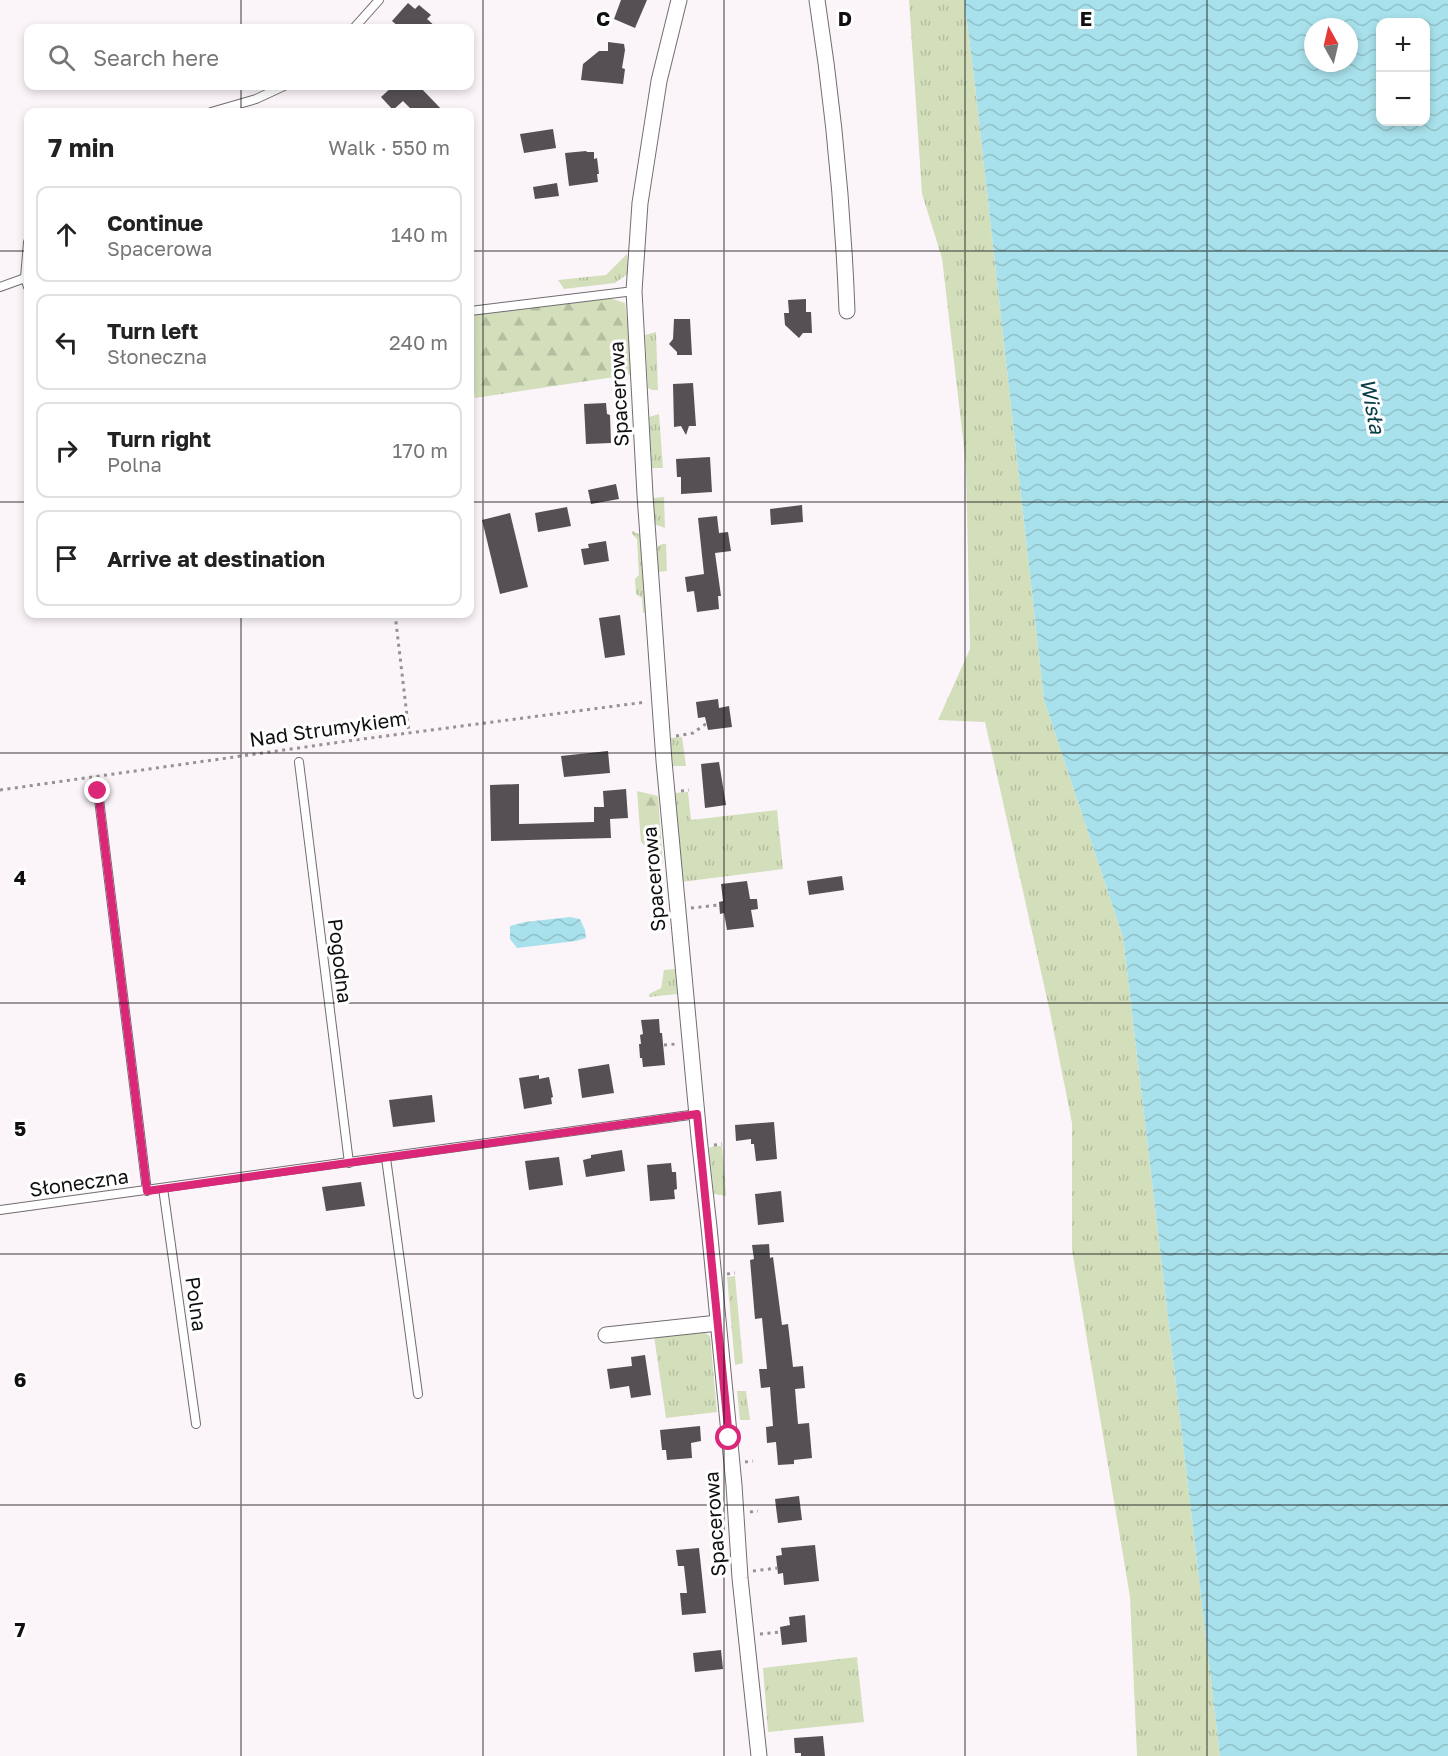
<!DOCTYPE html>
<html lang="en">
<head>
<meta charset="utf-8">
<style>
  body { margin:0; font-family:"Golos Text",sans-serif; background:#f2f2f2; color:#222 }
  .controls { position:absolute; right:18px; top:18px; display:grid; overflow:hidden; border-radius:12px; box-shadow:0 3px 9px #0003 }
  .controls button { width:54px; height:54px; display:grid; place-items:center; padding:0; border:0; border-bottom:2px solid #e0e0e0; background:#fff; color:#222; font:30px sans-serif }
  .compass { position:absolute; left:1304px; top:18px; width:54px; height:54px; border-radius:50%; background:#fff; box-shadow:0 3px 9px #0003; rotate:352deg }
  .stop { position:absolute; width:18px; height:18px; margin:-14px; border:4px solid #db2777; border-radius:50%; background:#fff }
  .stop.end { background:#db2777; border-color:#fff; box-shadow:0 2px 6px #0008 }
  .list { margin:0; padding:0; list-style:none }
  h2 { display:flex; justify-content:space-between; align-items:center; height:78px; margin:0; padding:0 24px; font-size:26px }
  h2 small { font-size:20px; font-weight:400; color:#767676 }
  .list li { display:grid; grid-template-columns:39px 1fr auto; gap:18px; align-items:center; box-sizing:border-box; height:96px; margin:0 12px 12px; padding:0 12px; border:2px solid #e0e0e0; border-radius:12px }
  .list b { display:block; font-size:22px; white-space:nowrap }
  .list p { margin:0; font-size:20px; white-space:nowrap; color:#767676 }
  .list em { font-size:20px; font-style:normal; color:#767676 }
  .icon { flex:none; width:33px; height:33px; fill:none; stroke:currentColor; stroke-width:2; stroke-linecap:round; stroke-linejoin:round }
  .map { position:relative; flex:none; width:1448px; height:1756px; overflow:hidden }
  .search { position:absolute; background:#fff; box-shadow:0 3px 9px #0003; left:24px; top:24px; width:450px; height:66px; display:flex; align-items:center; gap:15px; box-sizing:border-box; padding:0 21px; border-radius:12px; color:#767676; font-size:22px }
  .panel { position:absolute; background:#fff; box-shadow:0 3px 9px #0003; left:24px; top:108px; width:450px; height:510px; border-radius:12px }
  .map>svg:first-child { display:block }
  .grass { fill:url(#grass-tufts) }
  .forest { fill:url(#forest-firs) }
  .water { fill:url(#water-waves); fill-rule:evenodd }
  .building { fill:#545054 }
  .lines { fill:none; stroke-linecap:round; stroke-linejoin:round }
  .lane-casing { stroke:#716c71; stroke-width:10 }
  .street-casing { stroke:#716c71; stroke-width:17 }
  .path { stroke:#959195; stroke-width:3; stroke-dasharray:3 4.5; stroke-linecap:butt }
  .lane { stroke:#fff; stroke-width:8 }
  .street { stroke:#fff; stroke-width:15 }
  .route { stroke:#db2777; stroke-width:8 }
  .grid { fill:none; stroke:#111011; stroke-width:1.5; stroke-opacity:0.55 }
  .labels { text-anchor:middle; stroke-width:6; stroke-linejoin:round; paint-order:stroke }
  .street-label { font-size:20px; fill:#111011; stroke:#fff }
  .water-label { font-size:21px; font-style:italic; fill:#073d45; stroke:#fff }
  .grid-label { font-size:20px; text-anchor:middle; font-weight:bold; fill:#111011; stroke:#fff; stroke-width:6; stroke-linejoin:round; paint-order:stroke }
</style>
</head>
<body>
<div class="map">
<svg width="1448" height="1756" viewBox="0 0 1448 1756">
  <defs>
    <pattern id="grass-tufts" width="24" height="20" patternUnits="userSpaceOnUse" patternTransform="scale(1.5)"><rect width="24" height="20" fill="#d3dfbb"/><path d="M3 7l-1-3M5 7V3M7 7l1-3M15 17l-1-3M17 17v-4M19 17l1-3" fill="none" stroke="#b4bea0"/></pattern>
    <pattern id="forest-firs" width="22" height="20" patternUnits="userSpaceOnUse" patternTransform="scale(1.5)"><rect width="22" height="20" fill="#d3dfbb"/><path d="M5 1l3.5 6h-7zM16 11l3.5 6h-7z" fill="#b4bea0"/></pattern>
    <pattern id="water-waves" width="16" height="10" patternUnits="userSpaceOnUse" patternTransform="scale(1.5)"><rect width="16" height="10" fill="#a8e1eb"/><path d="M0 5q4-4 8 0t8 0" fill="none" stroke="#90c0c8"/></pattern>
  </defs>
  <rect width="100%" height="100%" fill="#fbf5fa"/>
  <g class="grass">
    <polygon points="909,0 964,0 974,76 1044,700 1123,937 1220,1756 1137,1756 1130,1597 1072,1250 1072,1123 1050,1012 985,722 938,720 970,649 966,465 942,258 922,194"/>
    <polygon points="627,254 629,273 615,283 564,289 558,280 606,275"/>
    <polygon points="656,332 658,390 652,390 648,388 645,335"/>
    <polygon points="659,414 663,468 652,468 649,417"/>
    <polygon points="664,497 665,528 654,524 653,498"/>
    <polygon points="632,531 641,535 646,612 643,613 642,598 636,594 635,579 639,575 637,539 632,534"/>
    <polygon points="662,544 666,544 667,571 658,572 657,547"/>
    <polygon points="682,737 686,766 671,766 669,738"/>
    <polygon points="688,792 691,820 777,810 783,869 681,882 674,793"/>
    <polygon points="675,969 677,994 649,997 649,994 661,988 664,970"/>
    <polygon points="714,1146 722,1146 726,1196 714,1194 709,1148"/>
    <polygon points="735,1276 743,1363 735,1365 727,1277"/>
    <polygon points="704,1332 710,1336 717,1412 666,1418 654,1336"/>
    <polygon points="737,1391 746,1391 750,1420 740,1420"/>
    <polygon points="857,1657 864,1722 768,1732 763,1668"/>
  </g>
  <g class="forest">
    <polygon points="607,297 625,303 634,374 475,398 470,373 470,315"/>
    <polygon points="637,791 658,796 663,864 641,842"/>
  </g>
  <g class="water">
    <path d="M 964,0 L 1448,0 L 1448,1756 L 1220,1756 L 1123,937 L 1044,700 L 974,76 ZM 1426,22 L 1426,122 L 1380,122 L 1380,22 ZM 1313,27 L 1349,27 L 1349,63 L 1313,63 Z"/>
    <polygon points="570,917 580,919 585,930 586,938 576,941 517,948 510,939 510,926 525,922"/>
  </g>
  <g class="building">
    <polygon points="621,0 647,0 635,28 614,19"/>
    <polygon points="408,3 415,9 419,5 431,15 427,19 437,28 400,28 392,21"/>
    <polygon points="608,42 624,44 625,50 622,68 625,69 623,84 581,80 583,64 599,51 608,51"/>
    <polygon points="393,86 419,86 444,112 414,112 403,101 393,110 381,97"/>
    <polygon points="553,129 556,148 524,153 520,134"/>
    <polygon points="586,151 587,152 594,152 594,159 597,158 599,174 597,174 598,182 569,186 565,153"/>
    <polygon points="557,183 559,196 535,199 533,187"/>
    <polygon points="806,299 806,312 811,312 812,333 803,333 799,338 785,325 784,313 789,313 788,300"/>
    <polygon points="674,319 690,319 692,355 677,355 677,352 669,344 673,339"/>
    <polygon points="693,383 696,426 689,426 686,435 681,426 674,427 673,384"/>
    <polygon points="606,403 607,414 610,415 611,443 586,444 584,404"/>
    <polygon points="710,457 712,492 681,494 681,477 677,477 676,459"/>
    <polygon points="616,484 619,499 591,504 588,490"/>
    <polygon points="802,505 803,522 771,525 770,509"/>
    <polygon points="567,507 571,526 538,532 535,513"/>
    <polygon points="510,513 528,587 500,594 482,520"/>
    <polygon points="717,516 719,533 728,532 731,551 715,553 721,596 718,596 719,609 697,612 694,591 687,592 685,577 704,574 698,518"/>
    <polygon points="606,541 609,561 584,565 581,549 589,548 588,544"/>
    <polygon points="620,615 625,655 605,658 599,618"/>
    <polygon points="718,699 719,708 729,706 732,727 708,730 705,717 698,718 696,702"/>
    <polygon points="608,751 610,773 564,777 561,756"/>
    <polygon points="719,762 726,805 705,808 701,764"/>
    <polygon points="519,784 519,824 594,822 594,807 604,807 603,791 626,789 628,818 610,819 611,838 491,841 490,785"/>
    <polygon points="842,876 844,890 809,895 807,881"/>
    <polygon points="747,881 750,899 757,899 758,909 751,910 754,927 727,930 724,913 720,914 719,902 723,901 721,884"/>
    <polygon points="659,1019 660,1033 662,1033 665,1065 643,1067 642,1058 640,1058 639,1044 641,1044 640,1035 643,1034 641,1020"/>
    <polygon points="609,1064 614,1093 582,1098 578,1069"/>
    <polygon points="539,1075 539,1079 549,1077 553,1097 551,1098 552,1104 524,1109 519,1078"/>
    <polygon points="432,1095 435,1122 393,1127 389,1100"/>
    <polygon points="774,1122 777,1159 756,1161 754,1144 751,1144 751,1139 736,1141 735,1125"/>
    <polygon points="622,1150 625,1171 586,1177 583,1160 591,1158 591,1155"/>
    <polygon points="559,1157 563,1185 529,1190 525,1161"/>
    <polygon points="671,1163 672,1172 676,1172 677,1189 674,1190 675,1199 650,1201 647,1165"/>
    <polygon points="361,1182 365,1206 326,1211 322,1187"/>
    <polygon points="781,1191 784,1222 758,1225 755,1194"/>
    <polygon points="769,1244 770,1258 773,1257 782,1325 788,1324 793,1367 803,1366 805,1388 795,1389 798,1424 809,1423 812,1458 794,1460 794,1464 778,1465 776,1442 767,1443 766,1427 773,1426 770,1387 761,1388 759,1369 767,1369 762,1318 755,1319 750,1260 754,1259 752,1245"/>
    <polygon points="645,1355 651,1395 631,1398 629,1386 610,1389 607,1369 632,1366 631,1357"/>
    <polygon points="700,1426 701,1441 691,1443 692,1458 667,1460 666,1450 662,1450 660,1430"/>
    <polygon points="799,1496 802,1520 778,1523 775,1499"/>
    <polygon points="815,1545 819,1581 784,1585 783,1573 778,1574 776,1556 782,1555 781,1548"/>
    <polygon points="699,1548 706,1613 682,1615 680,1593 687,1593 684,1566 678,1566 676,1550"/>
    <polygon points="805,1615 807,1642 782,1645 780,1627 790,1625 789,1617"/>
    <polygon points="721,1650 723,1669 695,1672 693,1653"/>
    <polygon points="823,1736 825,1756 801,1756 801,1753 795,1753 794,1738"/>
  </g>
  <g class="lines">
    <defs>
      <g id="lane">
        <polyline points="354,28 379,0"/>
        <polyline points="211,112 256,99 284,86"/>
        <polyline points="28,242 25,278 28,287"/>
        <polyline points="0,287 25,278"/>
        <polyline points="470,311 634,291"/>
        <polyline points="299,762 349,1163"/>
        <polyline points="98,791 147,1191"/>
        <polyline points="386,1158 418,1394"/>
        <polyline points="163,1188 196,1424"/>
        <polyline points="0,1210 697,1114"/>
      </g>
      <g id="street">
        <polyline points="679,0 659,81 640,203 634,291 645,495 664,761 699,1137 709,1227 734,1485 740,1578 759,1756"/>
        <path d="M 817,0 C 833,103 843,207 847,311"/>
        <polyline points="606,1335 718,1323"/>
      </g>
    </defs>
    <use href="#lane" class="lane-casing"/>
    <use href="#street" class="street-casing"/>
    <g class="path">
      <polyline points="395,614 409,733"/>
      <polyline points="676,736 693,733 707,723"/>
      <polyline points="0,790 355,740 646,702"/>
      <polyline points="681,791 689,790"/>
      <polyline points="691,908 719,905"/>
      <polyline points="664,1045 676,1044"/>
      <polyline points="714,1145 722,1144"/>
      <polyline points="727,1274 735,1273"/>
      <polyline points="745,1462 753,1461"/>
      <polyline points="750,1512 758,1511"/>
      <polyline points="753,1571 777,1568"/>
      <polyline points="760,1634 781,1632"/>
    </g>
    <use href="#lane" class="lane"/>
    <use href="#street" class="street"/>
  </g>
  <g class="lines">
    <polyline class="route" points="98,791 147,1191 697,1114 729,1438"/>
  </g>
  <path class="grid" d="M 241,0 L 241,28M 483,0 L 483,1756M 724,0 L 724,1756M 965,0 L 965,1756M 1207,0 L 1207,1756M 241,86 L 241,112M 0,251 L 28,251M 470,251 L 1448,251M 0,502 L 28,502M 470,502 L 1448,502M 241,614 L 241,1756M 0,753 L 1448,753M 0,1003 L 1448,1003M 0,1254 L 1448,1254M 0,1505 L 1448,1505"/>
  <g class="labels">
    <g class="street-label">
      <text transform="translate(619 394) rotate(-93)" y="7">Spacerowa</text>
      <text transform="translate(328 729) rotate(-8)" y="7">Nad Strumykiem</text>
      <text transform="translate(654 879) rotate(-95)" y="7">Spacerowa</text>
      <text transform="translate(340 961) rotate(83)" y="7">Pogodna</text>
      <text transform="translate(79 1183) rotate(-8)" y="7">Słoneczna</text>
      <text transform="translate(196 1304) rotate(82)" y="7">Polna</text>
      <text transform="translate(715 1524) rotate(-94)" y="7">Spacerowa</text>
    </g>
    <g class="water-label">
      <text transform="translate(1372 406) rotate(79)" y="7">Wisła</text>
    </g>
  </g>
  <g class="grid-label">
    <text x="603" y="26">C</text>
    <text x="845" y="26">D</text>
    <text x="1086" y="26">E</text>
    <text x="20" y="885">4</text>
    <text x="20" y="1136">5</text>
    <text x="20" y="1387">6</text>
    <text x="20" y="1637">7</text>
  </g>
</svg>
<div class="controls">
<button>+</button>
<button>−</button>
</div>
<svg class="compass" viewBox="-18 -18 36 36"><path d="M0-13l5 13h-10z" fill="#e53935"/><path d="M0 13l5-13h-10z" fill="#767676"/></svg>
<div class="stop" style="left:729px;top:1438px"></div>
<div class="stop end" style="left:98px;top:791px"></div>
<div class="search"><svg class="icon" aria-label="search" viewBox="0 0 24 24"><circle cx="10" cy="10" r="6"/><path d="M15 15l6 6"/></svg>Search here</div>
<section class="panel">
<h2>7 min<small>Walk · 550 m</small></h2>
<ul class="list">
<li><svg class="icon" aria-label="ahead" viewBox="0 0 24 24"><path d="M12 20V5M6 11l6-6 6 6"/></svg><div><b>Continue</b><p>Spacerowa</p></div><em>140 m</em></li>
<li><svg class="icon" aria-label="left" viewBox="0 0 24 24"><path d="M17 20v-9H6M10 6l-5 5 5 5"/></svg><div><b>Turn left</b><p>Słoneczna</p></div><em>240 m</em></li>
<li><svg class="icon" aria-label="right" viewBox="0 0 24 24"><path d="M7 20v-9h11M14 6l5 5-5 5"/></svg><div><b>Turn right</b><p>Polna</p></div><em>170 m</em></li>
<li><svg class="icon" aria-label="arrive" viewBox="0 0 24 24"><path d="M6 21V4h12l-3 4 3 4H6"/></svg><div><b>Arrive at destination</b></div></li>
</ul>
</section>
</div>
</body>
</html>
